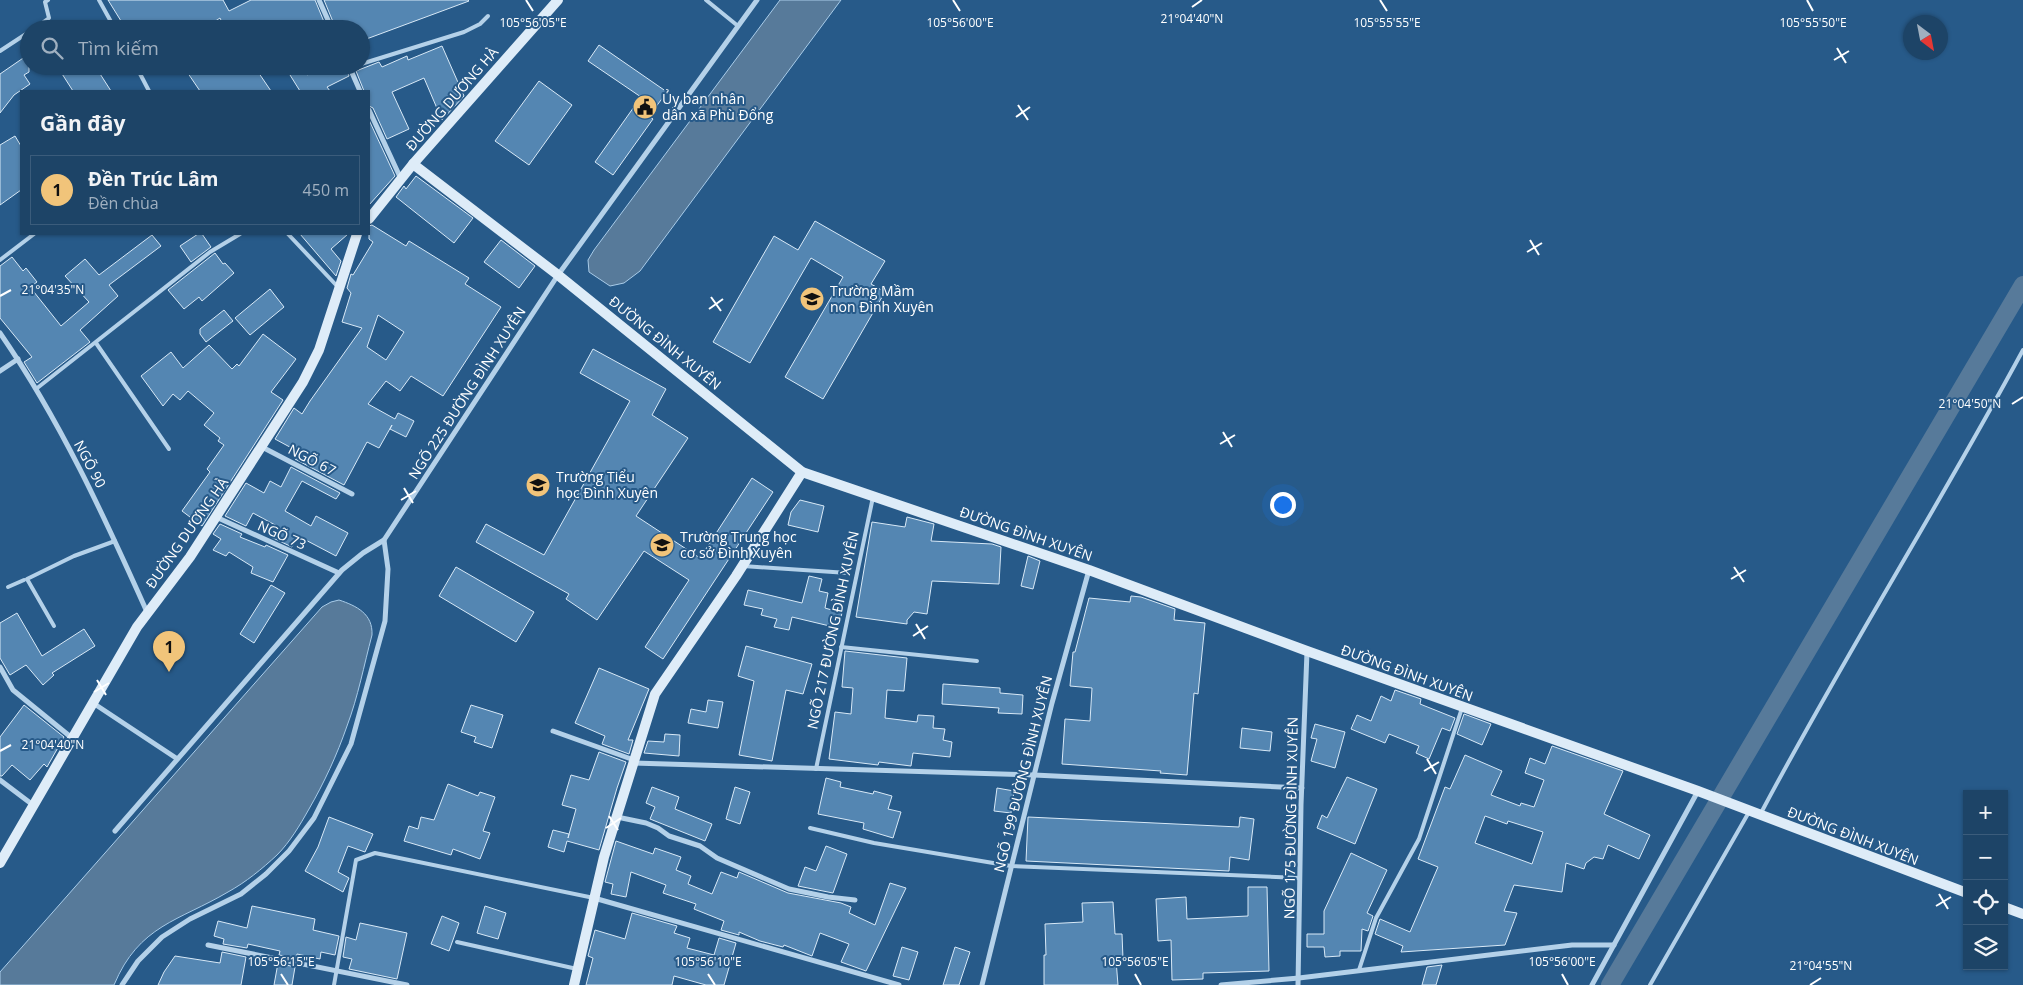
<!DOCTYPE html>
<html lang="vi">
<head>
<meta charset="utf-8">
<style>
  body { margin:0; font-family:"Open Sans",sans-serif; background:#254b6d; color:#f1f3f6 }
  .controls { position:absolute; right:15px; bottom:15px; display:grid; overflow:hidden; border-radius:0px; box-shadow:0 1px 4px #0004 }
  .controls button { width:45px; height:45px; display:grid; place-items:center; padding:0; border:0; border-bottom:1px solid #3b5c7b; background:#1d4467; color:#f1f3f6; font:25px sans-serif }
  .compass { position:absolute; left:1903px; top:15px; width:45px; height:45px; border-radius:50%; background:#1d4467; box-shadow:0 1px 4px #0004; rotate:148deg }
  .you { position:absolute; left:1282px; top:504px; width:18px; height:18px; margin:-12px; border:4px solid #fff; border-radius:50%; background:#1a73e8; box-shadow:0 0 0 8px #1a73e833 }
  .badge { display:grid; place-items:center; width:32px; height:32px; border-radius:50%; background:#f1c47a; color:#111; font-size:16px; font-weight:700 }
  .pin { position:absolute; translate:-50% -41px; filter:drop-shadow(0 1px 2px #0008) }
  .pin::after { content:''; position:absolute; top:26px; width:18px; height:15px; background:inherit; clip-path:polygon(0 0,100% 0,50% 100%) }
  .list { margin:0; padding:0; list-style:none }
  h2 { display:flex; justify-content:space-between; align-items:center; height:65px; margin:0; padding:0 20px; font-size:21px }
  h2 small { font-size:16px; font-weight:400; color:#a0b0c0 }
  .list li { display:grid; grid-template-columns:32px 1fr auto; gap:15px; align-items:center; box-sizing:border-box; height:70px; margin:0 10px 10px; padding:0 10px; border:1px solid #3b5c7b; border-radius:0px }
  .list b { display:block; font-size:19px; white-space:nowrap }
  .list p { margin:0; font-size:16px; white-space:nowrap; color:#a0b0c0 }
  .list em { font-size:16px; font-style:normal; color:#a0b0c0 }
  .icon { flex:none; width:28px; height:28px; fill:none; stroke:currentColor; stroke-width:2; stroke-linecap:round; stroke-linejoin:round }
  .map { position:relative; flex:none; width:2023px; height:985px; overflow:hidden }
  .search { position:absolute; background:#1d4467; box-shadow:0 1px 4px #0004; left:20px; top:20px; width:350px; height:55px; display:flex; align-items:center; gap:12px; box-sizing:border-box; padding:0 18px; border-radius:28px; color:#a0b0c0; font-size:19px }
  .panel { position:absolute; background:#1d4467; box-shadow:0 1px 4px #0004; left:20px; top:90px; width:350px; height:145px; border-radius:0px }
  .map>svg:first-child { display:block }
  .water { fill:#577a9a; stroke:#a9cce9 }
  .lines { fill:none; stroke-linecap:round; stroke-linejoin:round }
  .canal { stroke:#577a9a; stroke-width:18 }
  .building { fill:#5486b2; stroke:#d8e9f7; fill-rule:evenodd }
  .lane { stroke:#b4d1e9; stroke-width:4 }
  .street { stroke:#b4d1e9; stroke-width:5 }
  .secondary { stroke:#deecf8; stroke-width:10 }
  .ticks { fill:none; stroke:#fff; stroke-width:2 }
  .labels { text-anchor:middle; stroke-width:4; stroke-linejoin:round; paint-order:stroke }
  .street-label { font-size:14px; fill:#fff; stroke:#275a89 }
  .poi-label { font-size:14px; fill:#fff; stroke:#275a89; text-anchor:start }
  .ticks-label { font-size:12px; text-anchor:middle; fill:#fff; stroke:#275a89; stroke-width:4; stroke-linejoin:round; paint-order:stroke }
</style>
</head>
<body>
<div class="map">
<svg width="2023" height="985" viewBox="0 0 2023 985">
  <rect width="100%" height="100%" fill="#275a89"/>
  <g class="water">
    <polygon points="780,0 841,0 640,271 624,283 610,286 589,272 588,260 594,250"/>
    <path d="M 339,600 C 357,606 373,614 372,635 C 364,665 358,697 347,726 C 337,755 324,783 309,809 C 300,825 290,842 277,855 C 262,869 246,882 228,892 C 179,921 139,925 114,985 L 0,985 L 0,972 L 322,607 L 331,602 Z"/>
  </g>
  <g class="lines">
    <polyline class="canal" points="1610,985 2023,285"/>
  </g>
  <g class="building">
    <polygon points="108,0 223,0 229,11 251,0 315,0 327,29 225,29 220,18 203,29 126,29"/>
    <polygon points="324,0 468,0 469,1 361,41 361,29 336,29"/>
    <polygon points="599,45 667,92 649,116 653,119 613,175 595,162 641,97 588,61"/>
    <polygon points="442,46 464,96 442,120 424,78 392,92 409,129 387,139 373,108 369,106 369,91 364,91 356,71 379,62 382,67 407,56 408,60"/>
    <polygon points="29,54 29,72 24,75 30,84 14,95 0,113 0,74"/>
    <polygon points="57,66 95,66 111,91 73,91"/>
    <polygon points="183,66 254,66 271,91 200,91"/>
    <polygon points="324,66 345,66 349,76 327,87 330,91 300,91 290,75 303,68 307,75"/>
    <polygon points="539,81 572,105 529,165 495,141"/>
    <polygon points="369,120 395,176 369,205"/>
    <polygon points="15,136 21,146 21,190 0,205 0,145"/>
    <polygon points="416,176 473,218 454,243 396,197 404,186 406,189"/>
    <polygon points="815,221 885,261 871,284 885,292 823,399 785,377 843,277 811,258 750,363 713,342 774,236 798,250"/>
    <path d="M 372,225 L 406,246 L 409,241 L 469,278 L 465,284 L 501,307 L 443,396 L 411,376 L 400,391 L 386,381 L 368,404 L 395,419 L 398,413 L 414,421 L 406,437 L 390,429 L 392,425 L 379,448 L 367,442 L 344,485 L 295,459 L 299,452 L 275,439 L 294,408 L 302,414 L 310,401 L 362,328 L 342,322 L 351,293 L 347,288 L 351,274 L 353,275 L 373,242 L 369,239 L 369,226 ZM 378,315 L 404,332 L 386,360 L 367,347 Z"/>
    <polygon points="198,234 202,234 211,247 191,262 180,246"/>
    <polygon points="300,234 348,234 331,249 341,261 336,276"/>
    <polygon points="152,235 161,246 109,285 118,296 80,330 90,342 37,383 24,362 32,357 0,318 0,266 12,257 23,271 26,268 37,282 30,287 61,326 89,302 65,276 85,259 99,275"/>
    <polygon points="501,240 535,266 519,288 484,262"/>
    <polygon points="215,253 223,264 225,263 234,273 202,301 199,297 184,309 168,290"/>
    <polygon points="270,289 284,307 250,335 235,318"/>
    <polygon points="224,310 233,321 206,342 200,334 200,329"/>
    <polygon points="263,334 296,359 271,392 283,400 202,526 182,511 210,472 207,469 224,445 218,441 220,438 204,425 214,413 188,391 180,400 173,394 163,406 141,376 171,352 183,368 209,345 232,369 237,364 239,366"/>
    <polygon points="593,349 666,389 652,415 688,438 636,516 700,558 752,478 773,492 663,659 645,647 689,580 644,551 597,620 566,599 569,594 476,542 486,524 544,555 630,401 580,373"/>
    <polygon points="291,467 340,493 336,499 302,481 285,511 311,526 316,516 348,533 336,556 298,536 292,547 271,537 277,526 253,513 246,526 225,516 246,483 264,493 270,481 281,487"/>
    <polygon points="800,500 824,506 818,532 788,525 791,512"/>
    <polygon points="907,517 934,524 931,541 992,544 1001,547 999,584 932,581 927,614 914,612 907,620 907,624 856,617 872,522 905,527"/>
    <polygon points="220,524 242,534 240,537 265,547 266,545 288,555 273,582 251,573 253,567 229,552 226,556 213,550 221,539 213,534"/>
    <polygon points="1028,556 1040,561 1033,589 1021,586"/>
    <polygon points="456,567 534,612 516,642 439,596"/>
    <polygon points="809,576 822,579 819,591 828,593 825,608 842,613 838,628 792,617 789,630 774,627 777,619 761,615 763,609 744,605 748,590 802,603"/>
    <polygon points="271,585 285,593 254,643 240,634"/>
    <polygon points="1131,596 1141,597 1175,609 1174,620 1205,623 1198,694 1194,693 1187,775 1160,773 1161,771 1062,764 1065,719 1090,721 1092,688 1070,686 1073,652 1075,652 1089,598 1130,602"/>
    <polygon points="17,613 42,656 84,629 95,646 52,673 54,675 43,685 26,665 10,675 0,658 0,623"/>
    <polygon points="746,646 812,664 803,694 786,690 772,761 739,755 754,681 738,676"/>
    <polygon points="845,651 907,658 904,691 887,690 885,718 917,722 918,715 934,716 933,728 945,729 943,740 952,742 950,757 913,753 911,766 879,762 878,765 829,759 835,712 851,714 853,688 842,687"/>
    <polygon points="599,668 649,689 628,740 633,740 629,754 602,744 605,736 575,723"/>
    <polygon points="943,684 1000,688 1000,693 1023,695 1022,714 998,713 999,708 942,704"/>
    <polygon points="1395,690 1421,699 1420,704 1455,718 1450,731 1442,728 1429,759 1416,753 1419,746 1389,734 1385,743 1351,729 1357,715 1371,721 1381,696 1391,701"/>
    <polygon points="708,700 723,702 718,728 688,723 691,709 706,712"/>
    <polygon points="24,705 64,737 47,767 44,764 30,780 12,765 2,776 0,776 0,737"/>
    <polygon points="471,705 503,715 492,748 474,742 476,737 461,732"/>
    <polygon points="1464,714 1491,724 1482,745 1457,734"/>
    <polygon points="1315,724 1345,732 1335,768 1311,761 1317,739 1311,738"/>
    <polygon points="1242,728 1272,732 1270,751 1240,748"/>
    <polygon points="665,734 680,735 679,756 644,753 648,741 664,742"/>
    <path d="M 1552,746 L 1623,771 L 1604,814 L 1650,835 L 1639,859 L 1608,845 L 1603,859 L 1594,857 L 1586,863 L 1584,869 L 1566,863 L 1562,892 L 1514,885 L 1504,911 L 1517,913 L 1505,945 L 1401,952 L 1403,946 L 1375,934 L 1380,919 L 1410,932 L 1438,867 L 1418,859 L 1445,787 L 1450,789 L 1465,755 L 1502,771 L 1491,795 L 1520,806 L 1521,803 L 1534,807 L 1544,780 L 1525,773 L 1530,758 L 1545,764 ZM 1485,816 L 1507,824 L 1508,821 L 1543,832 L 1532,864 L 1475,843 Z"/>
    <polygon points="599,752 626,762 617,788 599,850 567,841 564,852 548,847 553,830 569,834 568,838 576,809 562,805 571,775 589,780"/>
    <polygon points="1347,777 1377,789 1355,844 1317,828 1322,815 1327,818"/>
    <polygon points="826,778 841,782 840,787 873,794 874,791 892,796 888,809 901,812 893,838 863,829 864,823 818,814"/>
    <polygon points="448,784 478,796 480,792 495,797 483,831 490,833 480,859 453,849 451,855 404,841 409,826 418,829 421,817 434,820"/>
    <polygon points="652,787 679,797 675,809 712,824 705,841 650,819 655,807 646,803"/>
    <polygon points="735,787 750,792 740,824 726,819"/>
    <polygon points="997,788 1014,791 1011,813 994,811"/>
    <polygon points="329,817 373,834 365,852 348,846 338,872 349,878 343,892 305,871 318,847"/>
    <polygon points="1028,817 1239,827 1240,817 1254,819 1249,860 1230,857 1229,871 1026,861"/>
    <polygon points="616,841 653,854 655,848 681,857 676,870 691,876 688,884 712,894 721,872 737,878 739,872 788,893 841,903 851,907 849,913 875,925 890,883 906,888 866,971 841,962 849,944 820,933 812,956 784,945 783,947 760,941 739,932 739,935 721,930 724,921 694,909 696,904 663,893 666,885 631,872 626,897 611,894 613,884 605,882"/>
    <polygon points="826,846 847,854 833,893 798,886 805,867 816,871"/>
    <polygon points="1351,853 1387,870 1367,913 1373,916 1368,931 1362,929 1361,951 1340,951 1340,956 1325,957 1324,947 1307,947 1307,934 1324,934 1324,911"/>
    <polygon points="1248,887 1267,887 1269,971 1203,973 1203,979 1172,980 1171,940 1158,941 1156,899 1186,897 1187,919 1248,916"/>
    <polygon points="1113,902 1115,934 1122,934 1123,959 1116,960 1118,985 1044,985 1044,955 1046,955 1045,924 1083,922 1082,903"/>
    <polygon points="252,906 315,919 313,930 339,936 335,955 321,952 320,959 297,954 296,958 279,955 280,951 248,944 247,948 223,944 224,939 214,936 218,921 247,928"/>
    <polygon points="485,906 506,913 498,939 477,933"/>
    <polygon points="632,913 677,926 674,933 690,938 687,948 714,955 719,938 736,943 724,985 706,985 674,976 672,985 586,985 593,958 588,956 595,930 625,939"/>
    <polygon points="442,916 459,923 449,951 431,944"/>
    <polygon points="360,923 407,933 397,979 349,969 352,959 343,957 346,937 356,940"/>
    <polygon points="902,947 918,952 909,980 893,976"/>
    <polygon points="955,947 970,952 959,985 943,985"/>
    <polygon points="222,952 246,957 241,985 158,985 164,972 175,956 220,963"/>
    <polygon points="278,963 295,967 292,985 274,985"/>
    <polygon points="1442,965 1436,985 1422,985 1427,967"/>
  </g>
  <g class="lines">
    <g class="lane">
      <polyline points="99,0 115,29"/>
      <polyline points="706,0 738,26"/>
      <polyline points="34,29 49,18 45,2 48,0"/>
      <polyline points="0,51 29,32"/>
      <polyline points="361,64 464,32 480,24 488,16"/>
      <polyline points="136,66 149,91"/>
      <polyline points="288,234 337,286"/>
      <polyline points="0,260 34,234"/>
      <polyline points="96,343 169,449"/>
      <polyline points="36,389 210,252 240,234"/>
      <polyline points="743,566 848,573"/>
      <polyline points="8,587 24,580"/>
      <polyline points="54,626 27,579 74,556 115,541"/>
      <polyline points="841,647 977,661"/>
      <polyline points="816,769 873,497"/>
      <path d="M 1761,813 C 1844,656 1939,506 2023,350"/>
      <polyline points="810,828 874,843 1011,866 1300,878"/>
      <polyline points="457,942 577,969"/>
      <polyline points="1359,970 1376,918 1419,839 1462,708"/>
      <polyline points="334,985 356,860 375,853 594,898"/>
      <polyline points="1650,985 1749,812"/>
    </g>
    <g class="street">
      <polyline points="319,0 332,29"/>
      <polyline points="349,66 360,91"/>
      <polyline points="369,110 401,179"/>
      <path d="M 0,333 C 60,420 104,516 147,612"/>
      <polyline points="0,371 18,359"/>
      <polyline points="262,447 352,494"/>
      <polyline points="216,517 339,573"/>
      <polyline points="0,667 13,690 72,738"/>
      <polyline points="93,703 176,758"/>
      <polyline points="553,731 634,760"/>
      <polyline points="633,763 1034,775 1302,788"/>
      <polyline points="0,780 33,805"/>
      <polyline points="617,817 646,823 658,828 669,836 700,846 717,858 789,889 828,897 855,900"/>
      <polyline points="115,831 342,570 363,553 384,540"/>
      <polyline points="594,898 899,985"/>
      <polyline points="208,945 407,985"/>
      <polyline points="122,985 138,961 162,937 190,919 241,894 266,874 289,851 314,818 351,744 385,621 388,569 384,540 558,275 757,0"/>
      <polyline points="982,985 1052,703 1089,570"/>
      <polyline points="1221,985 1299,978 1572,945 1614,945"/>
      <polyline points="1298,985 1301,805 1307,652"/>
      <polyline points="1592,985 1698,791"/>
    </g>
    <g class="secondary">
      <polyline points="413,164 558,275 802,472 1089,570 1307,651 1698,791 1967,893"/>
      <polyline points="369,219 413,164 558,0"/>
      <polyline points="0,863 137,627 190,557 303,382 319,350 357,234"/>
      <polyline points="2004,907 2023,914"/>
      <polyline points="574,985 604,857 655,694 736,576 802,472"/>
    </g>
  </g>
  <path class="ticks" d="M 526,0 L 533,11M 953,0 L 960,11M 1380,0 L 1387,11M 1807,0 L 1813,11M 1192,7 L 1202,0M 1837,48 L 1846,63M 1834,60 L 1849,51M 1018,105 L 1028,120M 1016,117 L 1030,107M 1530,240 L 1539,255M 1527,252 L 1542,243M 0,296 L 11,290M 711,297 L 721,311M 709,309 L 723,299M 2012,404 L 2023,397M 1223,432 L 1232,447M 1220,444 L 1235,435M 404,488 L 413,503M 401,500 L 416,491M 1734,567 L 1744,582M 1731,579 L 1746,570M 916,624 L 925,639M 913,636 L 928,626M 97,680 L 106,695M 94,692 L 109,683M 0,751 L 11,745M 1427,759 L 1436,774M 1424,771 L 1439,762M 609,816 L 618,830M 606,828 L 621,818M 1939,894 L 1948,909M 1936,906 L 1951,897M 281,974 L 288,985M 708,974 L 715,985M 1135,974 L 1141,985M 1562,974 L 1568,985M 1810,985 L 1821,978"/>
  <defs>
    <symbol id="civic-disc" viewBox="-11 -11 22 22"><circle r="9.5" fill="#f1c47a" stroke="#275a89"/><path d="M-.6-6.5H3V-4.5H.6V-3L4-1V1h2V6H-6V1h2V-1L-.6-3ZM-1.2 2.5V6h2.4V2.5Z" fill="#111"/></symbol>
    <symbol id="school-disc" viewBox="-11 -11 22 22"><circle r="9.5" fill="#f1c47a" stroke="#275a89"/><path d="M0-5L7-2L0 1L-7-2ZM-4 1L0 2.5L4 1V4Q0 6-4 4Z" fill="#111"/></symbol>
  </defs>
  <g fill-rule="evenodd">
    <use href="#civic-disc" x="631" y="93" width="28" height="28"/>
    <use href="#school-disc" x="798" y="285" width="28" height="28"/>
    <use href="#school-disc" x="524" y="471" width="28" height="28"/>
    <use href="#school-disc" x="648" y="531" width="28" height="28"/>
  </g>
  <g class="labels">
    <g class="street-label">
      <text transform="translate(452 99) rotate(-49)" y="5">ĐƯỜNG DƯƠNG HÀ</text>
      <text transform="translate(665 343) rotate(39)" y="5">ĐƯỜNG ĐÌNH XUYÊN</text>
      <text transform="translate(467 393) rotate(-57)" y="5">NGÕ 225 ĐƯỜNG ĐÌNH XUYÊN</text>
      <text transform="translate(312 460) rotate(27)" y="5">NGÕ 67</text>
      <text transform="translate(90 464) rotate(62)" y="5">NGÕ 90</text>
      <text transform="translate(187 533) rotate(-55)" y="5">ĐƯỜNG DƯƠNG HÀ</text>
      <text transform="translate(1026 534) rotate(19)" y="5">ĐƯỜNG ĐÌNH XUYÊN</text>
      <text transform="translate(282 535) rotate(24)" y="5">NGÕ 73</text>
      <text transform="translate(833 630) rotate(-78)" y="5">NGÕ 217 ĐƯỜNG ĐÌNH XUYÊN</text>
      <text transform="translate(1407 673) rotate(20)" y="5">ĐƯỜNG ĐÌNH XUYÊN</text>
      <text transform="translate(1023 774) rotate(-76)" y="5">NGÕ 199 ĐƯỜNG ĐÌNH XUYÊN</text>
      <text transform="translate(1291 818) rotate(-89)" y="5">NGÕ 175 ĐƯỜNG ĐÌNH XUYÊN</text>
      <text transform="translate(1853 836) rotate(21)" y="5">ĐƯỜNG ĐÌNH XUYÊN</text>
    </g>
    <g class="poi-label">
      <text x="662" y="104">Ủy ban nhân<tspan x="662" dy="16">dân xã Phù Đổng</tspan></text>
      <text x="830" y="296">Trường Mầm<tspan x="830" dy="16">non Đình Xuyên</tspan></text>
      <text x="556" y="482">Trường Tiểu<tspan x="556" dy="16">học Đình Xuyên</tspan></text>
      <text x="680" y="542">Trường Trung học<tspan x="680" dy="16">cơ sở Đình Xuyên</tspan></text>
    </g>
  </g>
  <g class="ticks-label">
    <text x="1192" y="23">21°04'40"N</text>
    <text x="533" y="27">105°56'05"E</text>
    <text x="960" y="27">105°56'00"E</text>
    <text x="1387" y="27">105°55'55"E</text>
    <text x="1813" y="27">105°55'50"E</text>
    <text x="53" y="294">21°04'35"N</text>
    <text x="1970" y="408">21°04'50"N</text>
    <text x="53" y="749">21°04'40"N</text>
    <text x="281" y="966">105°56'15"E</text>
    <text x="708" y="966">105°56'10"E</text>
    <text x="1135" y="966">105°56'05"E</text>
    <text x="1562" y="966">105°56'00"E</text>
    <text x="1821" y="970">21°04'55"N</text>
  </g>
</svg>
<div class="controls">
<button>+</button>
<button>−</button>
<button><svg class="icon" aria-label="locate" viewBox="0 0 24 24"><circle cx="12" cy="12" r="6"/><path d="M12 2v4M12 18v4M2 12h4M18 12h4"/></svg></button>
<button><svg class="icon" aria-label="layers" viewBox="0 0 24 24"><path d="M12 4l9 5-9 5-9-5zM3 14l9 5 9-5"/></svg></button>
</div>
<svg class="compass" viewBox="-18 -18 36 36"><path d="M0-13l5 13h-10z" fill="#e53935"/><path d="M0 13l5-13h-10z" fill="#a0b0c0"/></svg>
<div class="you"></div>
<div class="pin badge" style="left:169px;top:672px">1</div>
<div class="search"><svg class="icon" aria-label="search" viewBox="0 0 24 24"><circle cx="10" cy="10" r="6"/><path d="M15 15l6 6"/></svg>Tìm kiếm</div>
<section class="panel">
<h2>Gần đây<small></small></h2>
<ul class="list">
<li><span class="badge">1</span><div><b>Đền Trúc Lâm</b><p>Đền chùa</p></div><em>450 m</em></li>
</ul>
</section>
</div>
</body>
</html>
